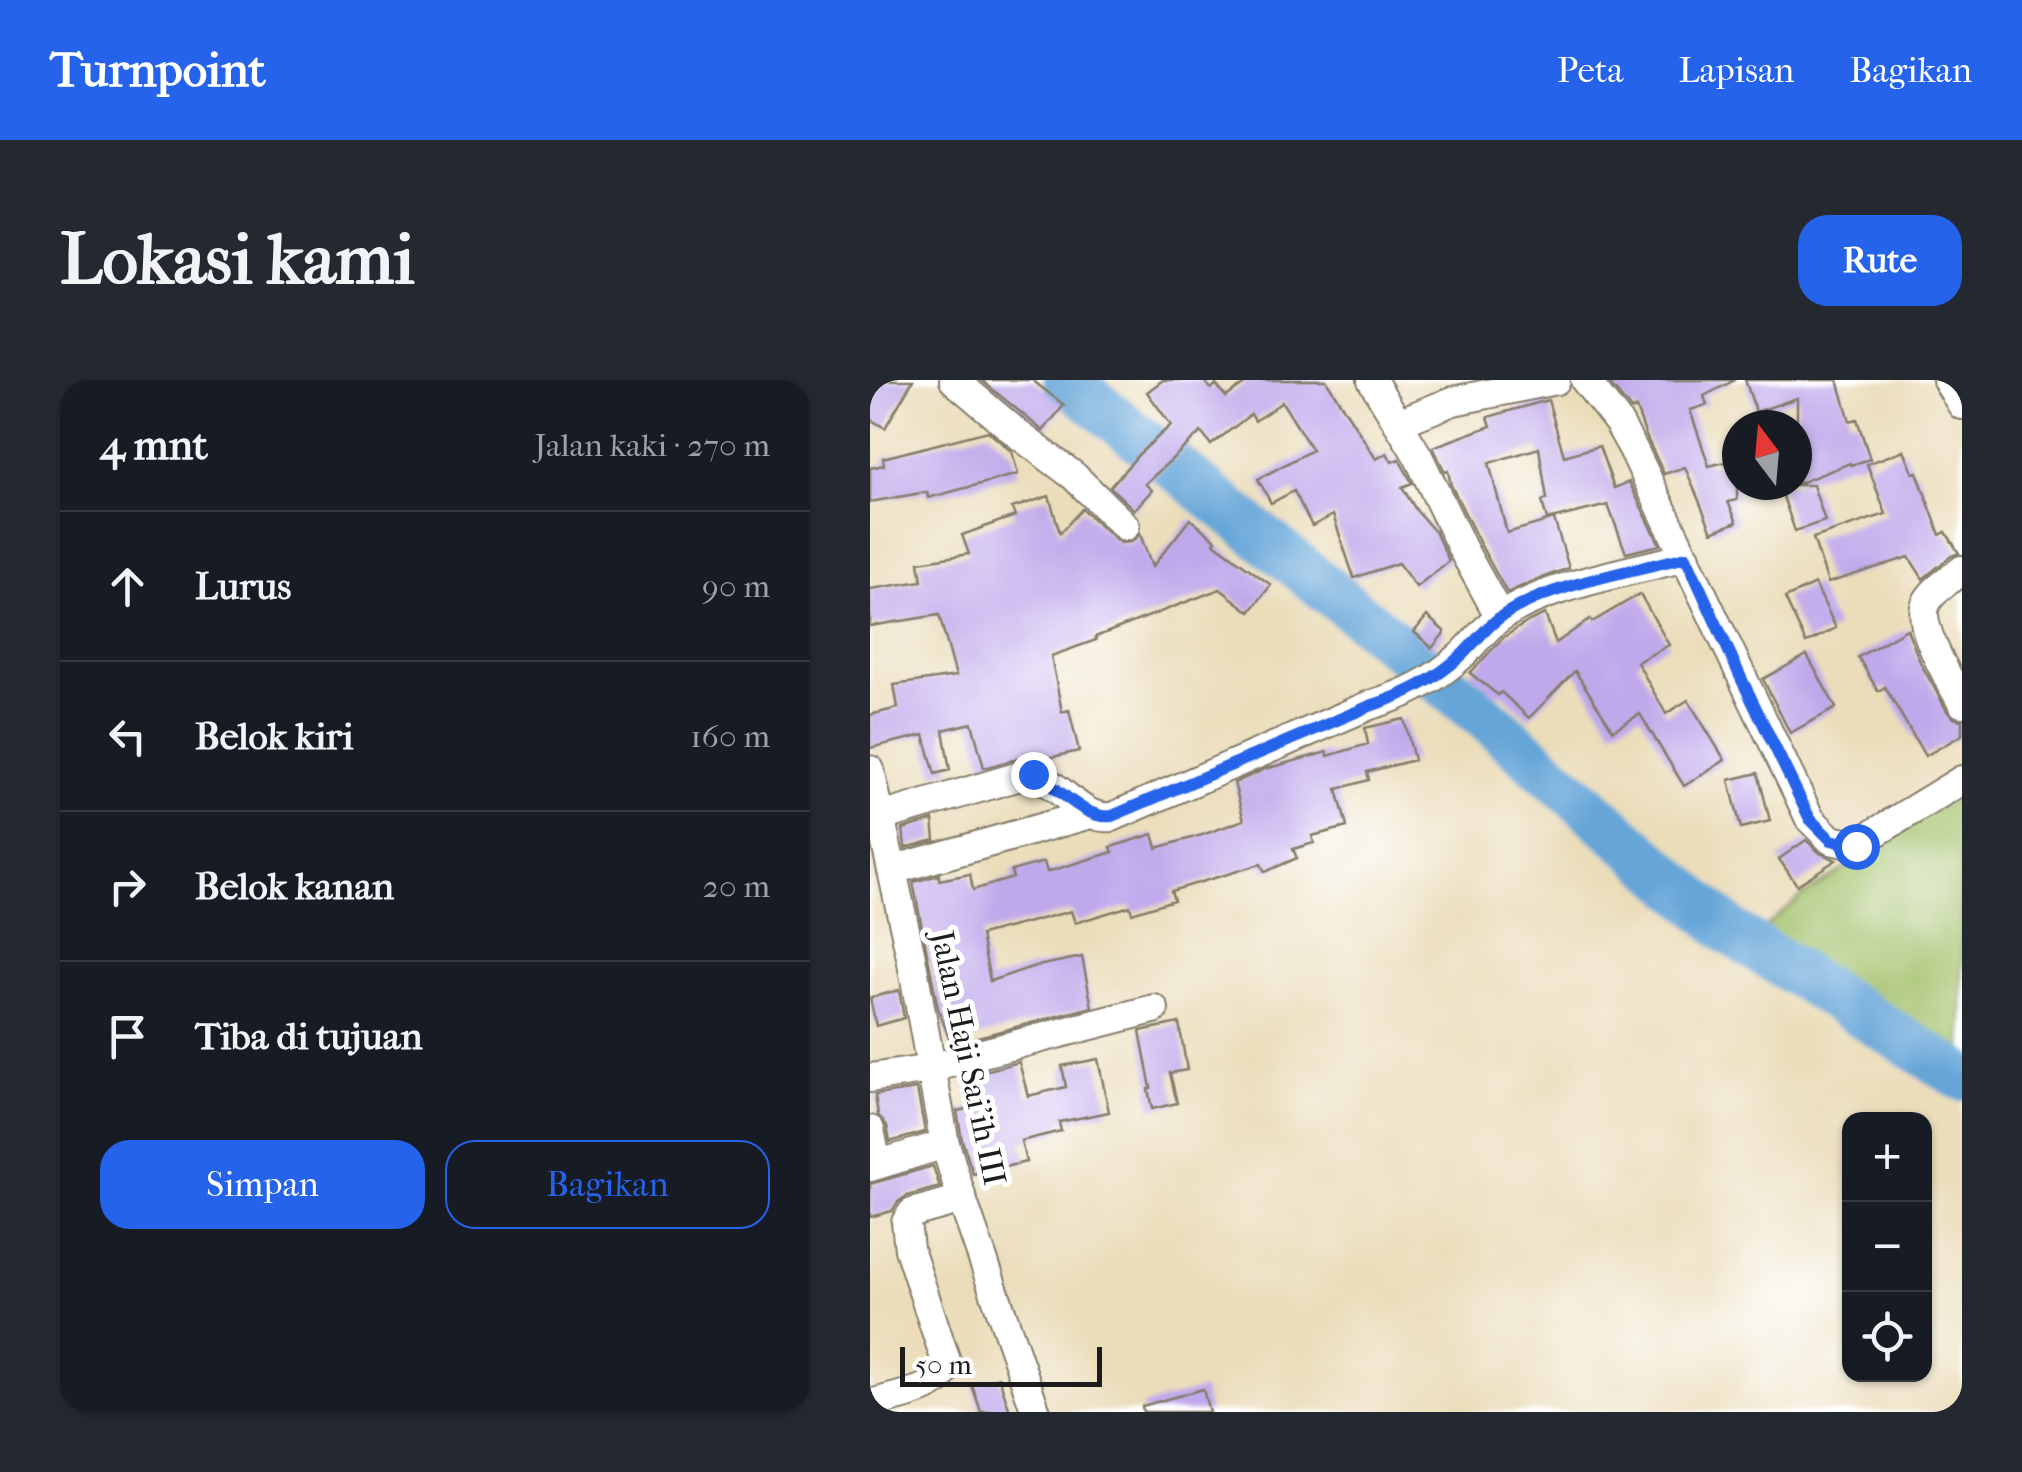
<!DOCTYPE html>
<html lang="id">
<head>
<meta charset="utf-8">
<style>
  body { margin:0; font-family:"IM FELL French Canon",serif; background:#242831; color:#f1f3f6 }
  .controls { position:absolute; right:30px; bottom:30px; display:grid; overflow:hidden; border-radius:20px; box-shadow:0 2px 8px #0004 }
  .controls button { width:90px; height:90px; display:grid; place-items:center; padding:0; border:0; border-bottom:2px solid #363941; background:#171b24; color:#f1f3f6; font:50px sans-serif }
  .compass { position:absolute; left:852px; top:30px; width:90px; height:90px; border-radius:50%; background:#171b24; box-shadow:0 2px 8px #0004; rotate:344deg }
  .scale { position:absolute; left:30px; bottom:25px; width:202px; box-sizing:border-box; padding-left:10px; border:5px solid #1c1c1c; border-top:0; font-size:28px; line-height:35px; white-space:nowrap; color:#1c1c1c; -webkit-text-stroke:8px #fff; paint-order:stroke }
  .stop { position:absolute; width:30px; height:30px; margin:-22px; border:8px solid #2563eb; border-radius:50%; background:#fff }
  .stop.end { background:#2563eb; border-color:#fff; box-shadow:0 2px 10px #0008 }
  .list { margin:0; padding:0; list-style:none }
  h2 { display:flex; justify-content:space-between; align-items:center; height:130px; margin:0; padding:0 40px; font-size:42px }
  h2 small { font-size:32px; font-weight:400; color:#9ea1a6 }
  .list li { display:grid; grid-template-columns:65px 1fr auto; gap:30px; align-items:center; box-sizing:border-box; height:150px; padding:0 40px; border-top:2px solid #363941 }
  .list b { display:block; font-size:38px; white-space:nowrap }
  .list em { font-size:32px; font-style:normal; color:#9ea1a6 }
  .actions { display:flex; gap:20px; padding:30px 40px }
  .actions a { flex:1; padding:22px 0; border:2px solid #2563eb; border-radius:30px; text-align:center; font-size:35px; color:#2563eb }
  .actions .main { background:#2563eb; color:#fff }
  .icon { flex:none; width:55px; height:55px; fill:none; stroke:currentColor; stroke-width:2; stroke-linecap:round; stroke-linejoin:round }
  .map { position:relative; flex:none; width:1092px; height:1032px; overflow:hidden; border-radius:30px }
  header { display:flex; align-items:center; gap:60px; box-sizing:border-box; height:140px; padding:0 50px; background:#2563eb; color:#fff }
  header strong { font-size:48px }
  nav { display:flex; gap:55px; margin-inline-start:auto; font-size:35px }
  .intro { display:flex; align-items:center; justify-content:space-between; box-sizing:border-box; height:240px; padding:0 60px }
  h1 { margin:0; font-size:70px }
  .button { padding:25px 45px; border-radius:30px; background:#2563eb; color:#fff; font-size:35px; font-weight:700 }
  main { display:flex; gap:60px; padding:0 60px }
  aside { flex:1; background:#171b24; border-radius:30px; box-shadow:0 2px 8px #0004 }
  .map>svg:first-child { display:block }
  .green { fill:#a2c067; stroke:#5f6e42; stroke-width:2.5 }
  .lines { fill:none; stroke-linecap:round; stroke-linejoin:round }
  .river { stroke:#65a5d8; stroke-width:48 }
  .building { fill:#c0a9eb }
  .minor-casing { stroke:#847c6b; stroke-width:32 }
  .minor { stroke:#fff; stroke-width:28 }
  .route { stroke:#2563eb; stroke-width:12 }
  .labels { text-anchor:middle; stroke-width:10; stroke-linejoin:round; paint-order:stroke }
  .street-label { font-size:32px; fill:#1c1c1c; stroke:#fff }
</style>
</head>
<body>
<header>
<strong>Turnpoint</strong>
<nav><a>Peta</a><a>Lapisan</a><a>Bagikan</a></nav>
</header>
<div class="intro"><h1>Lokasi kami</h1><a class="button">Rute</a></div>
<main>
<aside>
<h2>4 mnt<small>Jalan kaki · 270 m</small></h2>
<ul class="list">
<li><svg class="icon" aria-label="ahead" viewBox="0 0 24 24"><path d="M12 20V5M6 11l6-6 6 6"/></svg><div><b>Lurus</b></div><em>90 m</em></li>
<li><svg class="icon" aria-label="left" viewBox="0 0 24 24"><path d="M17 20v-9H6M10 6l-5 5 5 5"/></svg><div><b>Belok kiri</b></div><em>160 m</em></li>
<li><svg class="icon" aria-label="right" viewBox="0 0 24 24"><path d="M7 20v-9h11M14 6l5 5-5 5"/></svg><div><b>Belok kanan</b></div><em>20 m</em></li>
<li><svg class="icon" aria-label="arrive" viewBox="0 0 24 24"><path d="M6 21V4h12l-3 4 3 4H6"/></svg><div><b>Tiba di tujuan</b></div></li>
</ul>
<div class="actions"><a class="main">Simpan</a><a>Bagikan</a></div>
</aside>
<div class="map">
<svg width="1092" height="1032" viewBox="0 0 1092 1032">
  <rect width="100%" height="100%" fill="#fff"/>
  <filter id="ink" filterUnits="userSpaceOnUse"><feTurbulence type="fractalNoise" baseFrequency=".01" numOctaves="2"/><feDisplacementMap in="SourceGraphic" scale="20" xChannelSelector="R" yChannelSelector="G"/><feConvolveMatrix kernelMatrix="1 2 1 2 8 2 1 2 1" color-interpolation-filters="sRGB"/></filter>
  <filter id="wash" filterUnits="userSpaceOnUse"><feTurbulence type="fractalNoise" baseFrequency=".0048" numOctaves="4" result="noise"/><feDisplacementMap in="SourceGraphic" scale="40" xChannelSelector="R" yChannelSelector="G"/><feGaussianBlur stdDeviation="2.25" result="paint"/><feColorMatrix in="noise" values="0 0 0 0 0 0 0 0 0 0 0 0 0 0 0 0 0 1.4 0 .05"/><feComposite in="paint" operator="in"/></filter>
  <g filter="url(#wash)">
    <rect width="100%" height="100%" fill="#ebddba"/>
    <polygon class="green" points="1092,411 1092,671 892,549 931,517"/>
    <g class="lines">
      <polyline class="river" points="197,0 613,335 861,552 1092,697"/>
    </g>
    <g id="blocks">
      <g class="building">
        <polygon points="0,0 43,0 15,48 0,39"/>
        <polygon points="111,0 162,0 194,25 173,51"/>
        <polygon points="293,0 334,0 341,9 346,5 356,17 380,0 456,0 506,79 517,73 522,82 529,79 542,103 532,107 546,130 565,152 579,181 546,207 528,183 484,198 463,135 442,146 424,111 401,123 388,99 442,70 412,22 385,41 381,34 341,65 331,52 275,104 282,110 264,130 240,107 269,74 301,45 277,12"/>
        <polygon points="750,0 865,0 834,16 837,25 820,30 839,86 867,79 867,120 858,122 867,142 842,152 815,87 794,94 776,56 766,28 761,30 740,4"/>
        <polygon points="875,0 968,0 980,41 987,39 1000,79 981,85 980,83 927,104 927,18 886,32"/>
        <polygon points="678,20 694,76 729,66 744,108 759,102 790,165 756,173 738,125 677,140 672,121 677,119 669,68 619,83 637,153 684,139 699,188 666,200 637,213 609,162 581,105 578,91 575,92 563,67 621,46 618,37"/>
        <polygon points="118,51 142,72 148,94 58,118 57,112 0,122 0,88 14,85 13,78"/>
        <polygon points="1034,70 1043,93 1047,92 1070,155 1076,152 1089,173 1081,176 1053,199 1039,177 958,203 943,158 1016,134 997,84"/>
        <polygon points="909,105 943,105 955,141 925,151"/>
        <polygon points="179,116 190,153 212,129 250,163 261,162 270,154 282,187 320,139 346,160 344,163 401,205 380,232 350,209 225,257 226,260 181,276 192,332 199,330 209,371 169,380 146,379 114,388 102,343 73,350 80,390 65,394 54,355 0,368 0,335 28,328 24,305 86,296 69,235 0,246 0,209 52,201 49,182 99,174 92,155 145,136 142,128"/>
        <polygon points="945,204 966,248 936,263 915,218"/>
        <polygon points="770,214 799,265 767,282 796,334 818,320 855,380 814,406 770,334 743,350 705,291 659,338 631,312 628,315 600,293 634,257 659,241 675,234 686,263 720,239 722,242"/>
        <polygon points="557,236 575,252 562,268 544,252"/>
        <polygon points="1037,249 1050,282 1077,331 1084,338 1092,340 1092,355 1055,376 1015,307 1008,311 988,277"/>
        <polygon points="937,275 966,328 920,353 893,299"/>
        <polygon points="534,339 544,380 497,392 499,400 467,409 477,447 442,456 444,463 423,469 427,478 395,492 391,484 301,511 304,520 262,533 260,526 205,543 201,531 111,555 120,601 162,587 212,577 222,627 81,664 68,628 43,502 69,495 69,500 100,494 103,510 143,498 141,491 174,482 177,492 243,472 241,467 283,454 287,468 332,455 374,440 364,403 395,389 457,372 458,376 498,364 495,348"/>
        <polygon points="888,393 900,441 871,448 859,400"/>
        <polygon points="63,440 65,460 35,468 33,449"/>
        <polygon points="936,460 950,473 966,480 927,505 909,479"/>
        <polygon points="29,610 34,638 6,646 0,618"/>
        <polygon points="309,643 317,690 300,693 307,723 282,729 278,709 281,708 270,651"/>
        <polygon points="228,679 239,732 189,742 191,751 151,761 156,782 103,794 92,760 87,731 106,727 96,696 149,682 158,716 196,707 192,686"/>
        <polygon points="47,709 55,752 20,762 17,746 8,735 5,715"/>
        <polygon points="63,786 70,807 37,816 28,822 22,831 0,837 0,804"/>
        <polygon points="129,997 140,1032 111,1032 102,1005"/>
        <polygon points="333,1009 339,1032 273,1032 272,1026"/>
      </g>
    </g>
  </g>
  <g filter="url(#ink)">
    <use href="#blocks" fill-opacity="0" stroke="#847c6b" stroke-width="2.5"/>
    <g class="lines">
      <defs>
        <g id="minor">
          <polyline points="84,0 149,55 204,96 255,146"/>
          <polyline points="502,0 548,76 593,170 630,237"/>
          <polyline points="715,0 748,42 763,69 940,439 961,460 985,465 1092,400"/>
          <polyline points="1077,0 1092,25"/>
          <polyline points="528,43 583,21 686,0"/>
          <path d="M 1092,190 C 1080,200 1062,210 1056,224 C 1046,247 1081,301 1092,323"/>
          <polyline points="0,390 41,577 75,764 92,819 166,1032"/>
          <path d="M 11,437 L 150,396 C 188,392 205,441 242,437 L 500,325 C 537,314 565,300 593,274 C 606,261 618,245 632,236 C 678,205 762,191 816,177"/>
          <polyline points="22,490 220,434"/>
          <polyline points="0,698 61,689 97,677 284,629"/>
          <polyline points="0,750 7,784"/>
          <polyline points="0,787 75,764"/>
          <path d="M 0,1024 C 17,1019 58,1011 69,999 C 73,995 75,989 77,984 L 39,869 L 36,842 L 42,833 L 92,819"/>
        </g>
      </defs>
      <use href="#minor" class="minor-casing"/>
      <use href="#minor" class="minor"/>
    </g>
  </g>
  <g class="lines" filter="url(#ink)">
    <path class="route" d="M 163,394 C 189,406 213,440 242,436 L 500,326 C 537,314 565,300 593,274 C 606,261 618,245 632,236 C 678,205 762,191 816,177 L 871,298 L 940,439 L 961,460 L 986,466"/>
  </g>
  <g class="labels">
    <g class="street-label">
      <text transform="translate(99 678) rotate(78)" y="11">Jalan Haji Sai'ih III</text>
    </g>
  </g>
</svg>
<div class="controls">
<button>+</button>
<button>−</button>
<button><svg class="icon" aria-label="locate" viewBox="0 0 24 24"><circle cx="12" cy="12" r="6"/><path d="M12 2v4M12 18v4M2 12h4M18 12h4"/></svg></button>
</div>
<svg class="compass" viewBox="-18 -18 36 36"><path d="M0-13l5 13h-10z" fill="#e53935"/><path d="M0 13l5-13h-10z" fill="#9ea1a6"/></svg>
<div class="scale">50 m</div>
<div class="stop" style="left:986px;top:466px"></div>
<div class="stop end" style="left:163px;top:394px"></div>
</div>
</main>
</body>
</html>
